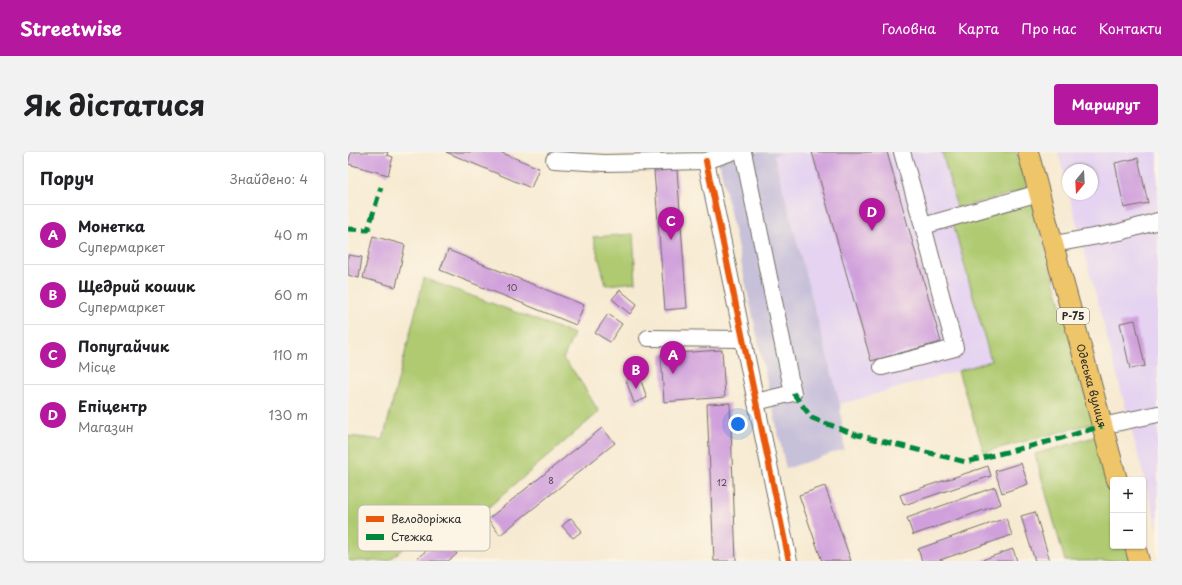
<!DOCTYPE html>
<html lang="uk">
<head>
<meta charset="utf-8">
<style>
  body { margin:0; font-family:"Playpen Sans",sans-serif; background:#f2f2f2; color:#202124 }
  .controls { position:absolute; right:12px; bottom:12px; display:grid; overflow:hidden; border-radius:4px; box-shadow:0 1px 3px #0004 }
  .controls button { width:36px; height:36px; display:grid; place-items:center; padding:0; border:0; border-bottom:1px solid #e0e0e0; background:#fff; color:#202124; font:20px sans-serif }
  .compass { position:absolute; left:714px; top:12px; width:36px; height:36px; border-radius:50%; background:#fff; box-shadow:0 1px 3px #0004; rotate:198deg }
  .you { position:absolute; left:390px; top:272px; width:14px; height:14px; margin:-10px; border:3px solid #fff; border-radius:50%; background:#1a73e8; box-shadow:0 0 0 6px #1a73e833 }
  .badge { display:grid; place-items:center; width:26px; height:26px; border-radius:50%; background:#b5179e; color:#fff; font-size:13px; font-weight:700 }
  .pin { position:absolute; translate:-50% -33px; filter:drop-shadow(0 1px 2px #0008) }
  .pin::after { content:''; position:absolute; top:21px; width:14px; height:12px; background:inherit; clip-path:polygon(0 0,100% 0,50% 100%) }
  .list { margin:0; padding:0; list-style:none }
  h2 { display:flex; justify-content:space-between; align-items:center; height:52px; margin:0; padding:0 16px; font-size:17px }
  h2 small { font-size:13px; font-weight:400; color:#757577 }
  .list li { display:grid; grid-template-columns:26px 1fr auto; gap:12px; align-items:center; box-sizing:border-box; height:60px; padding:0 16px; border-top:1px solid #e0e0e0 }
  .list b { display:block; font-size:15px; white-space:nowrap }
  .list p { margin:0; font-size:13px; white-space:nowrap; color:#757577 }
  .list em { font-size:13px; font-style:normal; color:#757577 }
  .map { position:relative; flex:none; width:810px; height:409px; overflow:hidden; border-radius:4px }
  header { display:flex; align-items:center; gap:24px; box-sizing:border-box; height:56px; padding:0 20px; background:#b5179e; color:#fff }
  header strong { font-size:19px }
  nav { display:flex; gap:22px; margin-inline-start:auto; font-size:14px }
  .intro { display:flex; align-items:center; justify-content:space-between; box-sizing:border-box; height:96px; padding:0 24px }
  h1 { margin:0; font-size:28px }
  .button { padding:10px 18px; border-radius:4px; background:#b5179e; color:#fff; font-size:14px; font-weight:700 }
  main { display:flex; gap:24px; padding:0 24px }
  aside { flex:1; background:#fff; border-radius:4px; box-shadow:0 1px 3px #0004 }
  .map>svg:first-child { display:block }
  .built { fill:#e5d3f1 }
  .industrial { fill:#c7c0d9 }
  .green { fill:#afca71; stroke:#6d7a4e }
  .building { fill:#d0a0dc }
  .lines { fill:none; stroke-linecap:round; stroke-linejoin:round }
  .minor-casing { stroke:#726e65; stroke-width:18 }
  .major-casing { stroke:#726e65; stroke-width:22 }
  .minor { stroke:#fff; stroke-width:16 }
  .major { stroke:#eec569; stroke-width:20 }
  .quiet { stroke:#00873e; stroke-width:5; stroke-dasharray:10 5; stroke-linecap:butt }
  .cycleway-casing { stroke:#fcf5e5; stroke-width:8 }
  .cycleway { stroke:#e8590c; stroke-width:6 }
  .labels { text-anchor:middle; stroke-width:3; stroke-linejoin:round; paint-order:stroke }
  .number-label { font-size:9px; fill:#544857 }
  .shield { fill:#fcf5e5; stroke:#6a6863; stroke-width:1 }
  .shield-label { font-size:10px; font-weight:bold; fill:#2b2b2b }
  .street-label { font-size:11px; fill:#2b2b2b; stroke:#fcf5e5 }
  .key { fill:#fcf5e5; stroke:#bdb8ad; stroke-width:1 }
  .key-label { font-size:11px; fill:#2b2b2b }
</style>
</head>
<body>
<header>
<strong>Streetwise</strong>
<nav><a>Головна</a><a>Карта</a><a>Про нас</a><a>Контакти</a></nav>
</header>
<div class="intro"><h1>Як дістатися</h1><a class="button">Маршрут</a></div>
<main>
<aside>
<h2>Поруч<small>Знайдено: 4</small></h2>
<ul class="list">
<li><span class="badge">A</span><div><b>Монетка</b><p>Супермаркет</p></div><em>40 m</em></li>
<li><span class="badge">B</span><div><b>Щедрий кошик</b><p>Супермаркет</p></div><em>60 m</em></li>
<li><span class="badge">C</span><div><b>Попугайчик</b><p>Місце</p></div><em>110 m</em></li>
<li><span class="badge">D</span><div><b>Епіцентр</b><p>Магазин</p></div><em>130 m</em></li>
</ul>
</aside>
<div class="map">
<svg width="810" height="409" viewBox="0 0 810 409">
  <rect width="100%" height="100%" fill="#fcf5e5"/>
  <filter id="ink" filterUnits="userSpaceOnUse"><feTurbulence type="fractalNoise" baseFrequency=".025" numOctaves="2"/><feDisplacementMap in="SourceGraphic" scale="8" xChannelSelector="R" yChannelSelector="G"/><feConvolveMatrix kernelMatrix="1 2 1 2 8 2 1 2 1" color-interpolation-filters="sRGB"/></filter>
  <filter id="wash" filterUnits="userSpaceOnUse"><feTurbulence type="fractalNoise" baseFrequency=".012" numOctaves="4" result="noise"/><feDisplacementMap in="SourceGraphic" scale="16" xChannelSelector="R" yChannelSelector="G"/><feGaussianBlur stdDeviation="0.9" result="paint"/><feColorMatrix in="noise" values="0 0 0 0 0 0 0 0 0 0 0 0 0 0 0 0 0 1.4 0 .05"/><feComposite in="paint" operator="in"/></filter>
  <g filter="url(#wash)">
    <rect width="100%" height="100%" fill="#f7ead2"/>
    <g class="built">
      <polygon points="437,0 594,0 609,56 605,72 643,210 492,252 426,3"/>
      <polygon points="710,0 810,0 810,378 721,42 744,42 744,18 720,18 720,37"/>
    </g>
    <polygon class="industrial" points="369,0 437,0 426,3 492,252 496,297 438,317"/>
    <g class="green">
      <polygon points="594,0 669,0 680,37 609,56"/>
      <polygon points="684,48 746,271 636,300 610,219 643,209 605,71"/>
      <polygon points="285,82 288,130 258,133 245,85"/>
      <path d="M 76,126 L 226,182 L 215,207 C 230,222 240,242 251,260 L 114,378 L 99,361 L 40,409 L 0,409 L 0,284 L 35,288 Z"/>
      <polygon points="750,284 765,338 765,394 781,394 785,409 717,409 687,302"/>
    </g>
    <g id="blocks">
      <g class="building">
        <polygon points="3,0 40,0 39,3 45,5 40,23 0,12"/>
        <polygon points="98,0 152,0 191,16 183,36"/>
        <polygon points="464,0 539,0 593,190 523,209"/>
        <polygon points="790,6 800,51 776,56 767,11"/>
        <polygon points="329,18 339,156 317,158 306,19"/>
        <polygon points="25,84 57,93 48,135 15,126"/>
        <polygon points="100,98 236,153 228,173 92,118"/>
        <polygon points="0,103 14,105 11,126 0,123"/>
        <polygon points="272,138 289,152 282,162 264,147"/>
        <polygon points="260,162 274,172 262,190 247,181"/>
        <polygon points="787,168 797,214 782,217 772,171"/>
        <polygon points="374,198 377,245 316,250 313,202"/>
        <polygon points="291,223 299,246 286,251 278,228"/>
        <polygon points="382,251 388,409 366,409 359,252"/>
        <polygon points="254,276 267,291 152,383 140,367"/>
        <polygon points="673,311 680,332 654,341 647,319"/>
        <polygon points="640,314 643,324 556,353 552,343"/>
        <polygon points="477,334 503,409 474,409 451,343"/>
        <polygon points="647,335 653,352 565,383 559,366"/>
        <polygon points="687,360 702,409 687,409 673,364"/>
        <polygon points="223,366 234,379 225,386 214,374"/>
        <polygon points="658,366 664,383 589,409 574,409 570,397"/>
        <polygon points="96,385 109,402 100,409 72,409 69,406"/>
        <polygon points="665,397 669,409 631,409"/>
      </g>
    </g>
  </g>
  <g filter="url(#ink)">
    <use href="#blocks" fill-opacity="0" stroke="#726e65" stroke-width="1"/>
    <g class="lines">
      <defs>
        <g id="minor">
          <polyline points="395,0 445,241 408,250"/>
          <polyline points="554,0 575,74 691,41"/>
          <polyline points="206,8 256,11 358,9 384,0"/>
          <polyline points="358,9 441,409"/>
          <polyline points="706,92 772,80 810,69"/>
          <polyline points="300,186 396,187"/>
          <polyline points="534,215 607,196 575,74"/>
          <polyline points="754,274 810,262"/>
        </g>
        <g id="major">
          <path id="s1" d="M 680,0 L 769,328"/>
          <polyline points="787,394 791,409"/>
        </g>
      </defs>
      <use href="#minor" class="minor-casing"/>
      <use href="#major" class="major-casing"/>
      <use href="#minor" class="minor"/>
      <use href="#major" class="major"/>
      <g class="quiet">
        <polyline points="0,77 20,78 33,35"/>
        <polyline points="445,241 464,266 506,282 618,310 707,288 754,274"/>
      </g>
      <defs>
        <polyline id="cycleway" points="358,9 441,409"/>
      </defs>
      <use href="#cycleway" class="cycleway-casing"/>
      <use href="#cycleway" class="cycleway"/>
    </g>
  </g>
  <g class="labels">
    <g class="number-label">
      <text x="164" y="139">10</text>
      <text x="203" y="332">8</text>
      <text x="374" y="334">12</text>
    </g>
    <rect class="shield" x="709" y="156" width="32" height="16" rx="3"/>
    <g class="shield-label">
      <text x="725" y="168">Р-75</text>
    </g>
    <g class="street-label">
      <text dy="4" stroke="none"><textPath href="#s1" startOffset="242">Одеська вулиця</textPath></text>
    </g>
  </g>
  <rect x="10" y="353" width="132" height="46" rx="6" class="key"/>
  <rect x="18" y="364" width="18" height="6" fill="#e8590c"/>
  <rect x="18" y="382" width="18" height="6" fill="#00873e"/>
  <g class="key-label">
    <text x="43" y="371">Велодоріжка</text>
    <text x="43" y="389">Стежка</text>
  </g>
</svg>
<div class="controls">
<button>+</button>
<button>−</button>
</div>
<svg class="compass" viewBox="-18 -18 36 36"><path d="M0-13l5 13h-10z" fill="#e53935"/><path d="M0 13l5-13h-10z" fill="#757577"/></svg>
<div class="you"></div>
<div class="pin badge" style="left:325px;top:222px">A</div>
<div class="pin badge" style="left:288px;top:237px">B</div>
<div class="pin badge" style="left:323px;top:88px">C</div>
<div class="pin badge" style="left:524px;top:79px">D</div>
</div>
</main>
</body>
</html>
